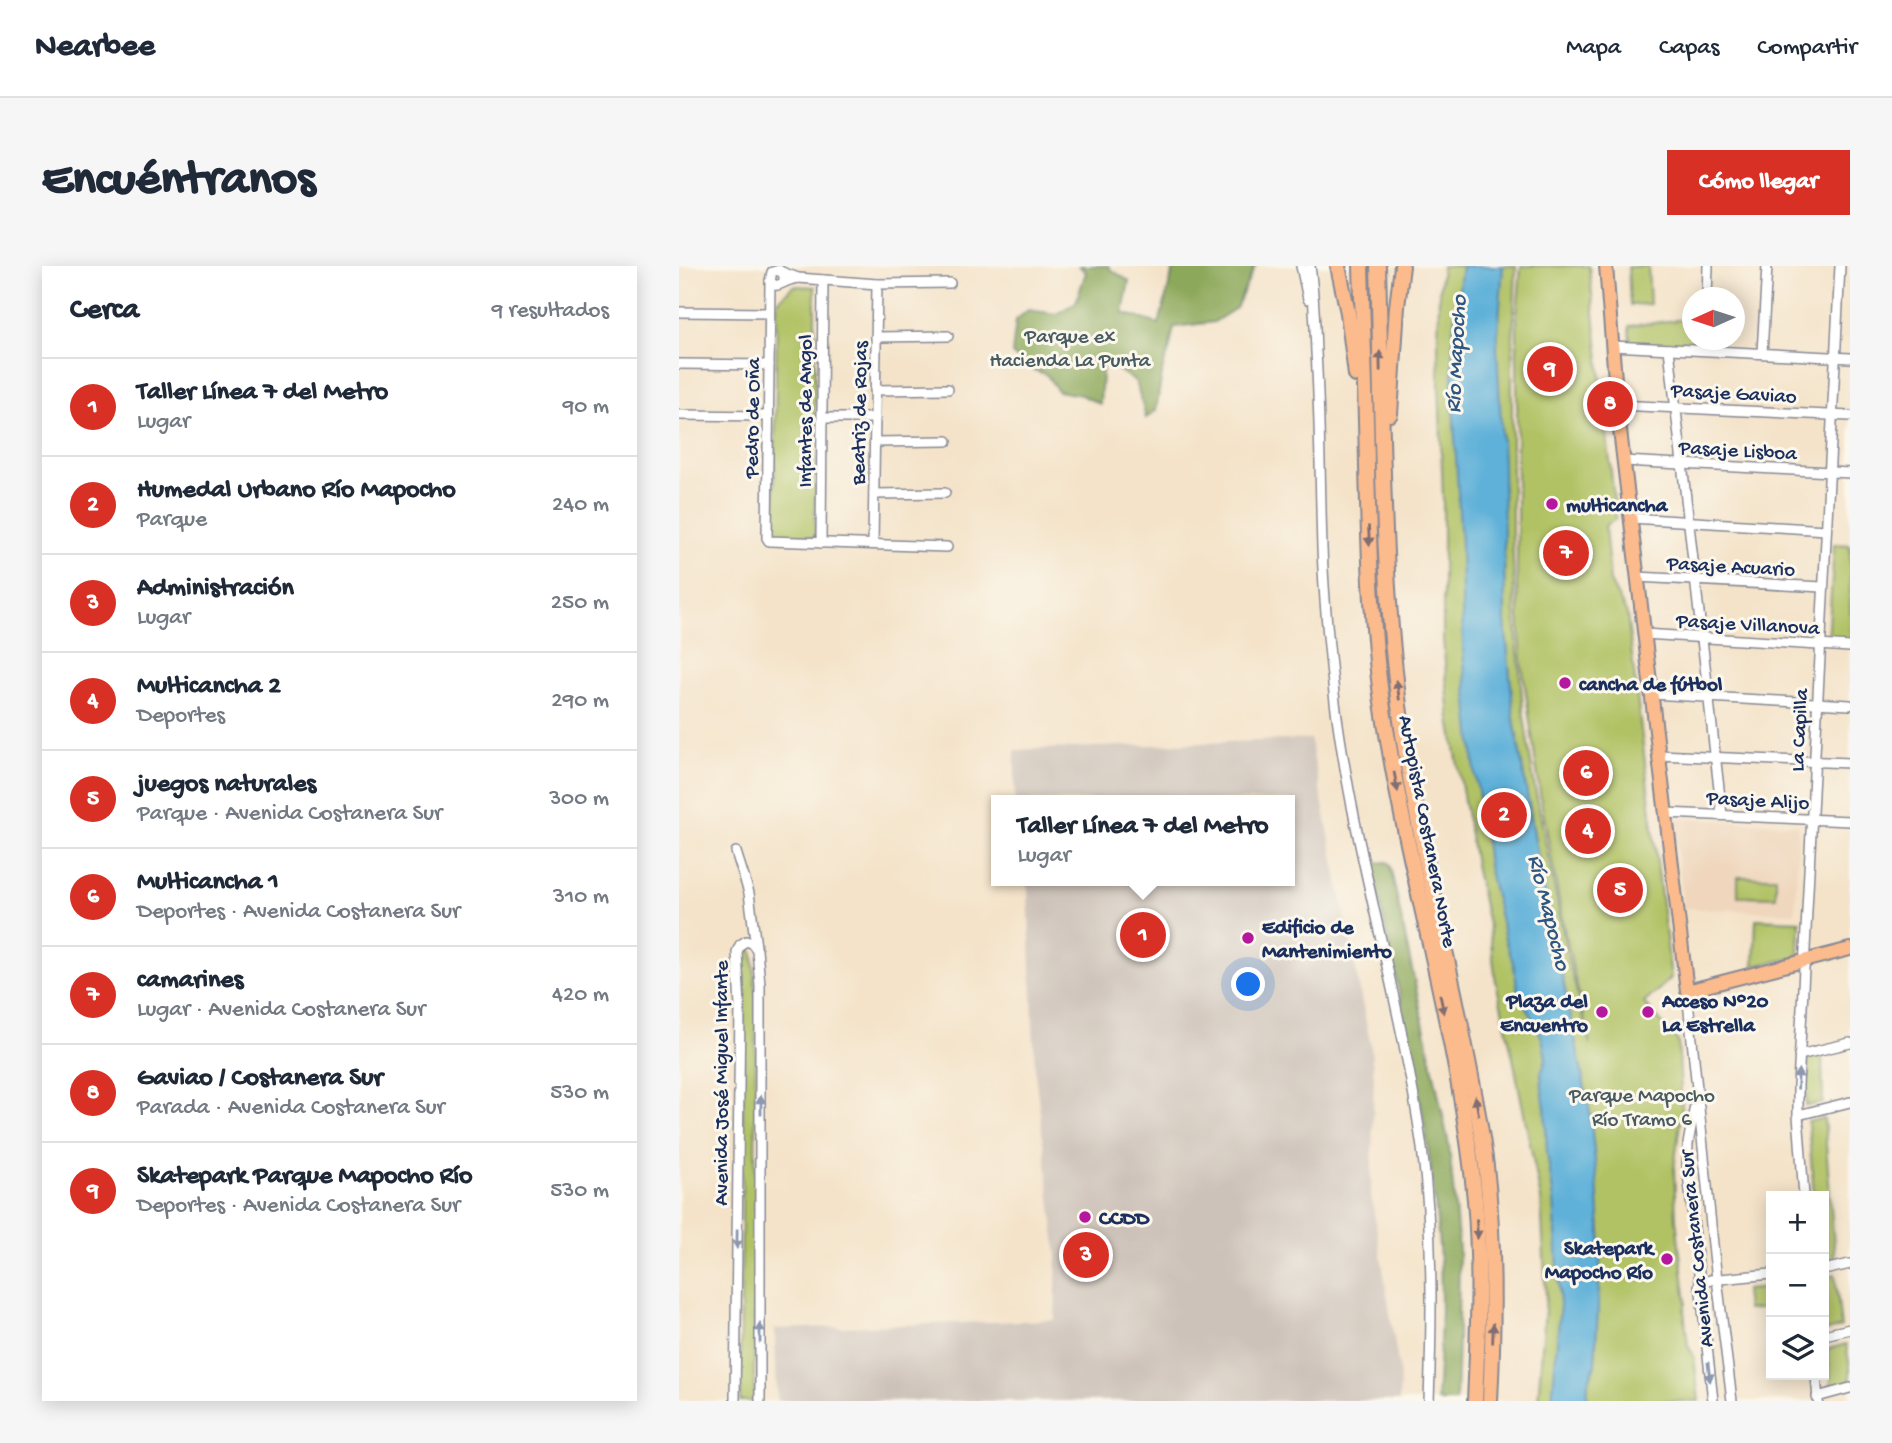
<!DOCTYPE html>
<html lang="es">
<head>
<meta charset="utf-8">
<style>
  body { margin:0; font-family:"Gochi Hand",sans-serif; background:#f6f6f7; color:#1f2937 }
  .controls { position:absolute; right:21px; bottom:21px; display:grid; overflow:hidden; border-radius:0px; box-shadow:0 4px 18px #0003 }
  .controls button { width:63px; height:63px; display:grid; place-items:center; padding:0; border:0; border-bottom:2px solid #e0e1e3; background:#fff; color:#1f2937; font:35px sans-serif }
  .compass { position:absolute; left:1003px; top:21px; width:63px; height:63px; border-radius:50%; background:#fff; box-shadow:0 4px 18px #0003; rotate:267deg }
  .you { position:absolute; left:570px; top:719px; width:24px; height:24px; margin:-18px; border:5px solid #fff; border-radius:50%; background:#1a73e8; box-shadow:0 0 0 10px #1a73e833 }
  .badge { display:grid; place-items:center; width:46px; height:46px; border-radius:50%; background:#d93025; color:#fff; font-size:23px; font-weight:700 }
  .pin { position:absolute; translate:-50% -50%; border:4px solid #fff; box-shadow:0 2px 7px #0006 }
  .popup { position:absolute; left:312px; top:529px; width:304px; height:91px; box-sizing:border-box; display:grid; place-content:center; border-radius:0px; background:#fff; filter:drop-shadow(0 2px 5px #0005); font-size:23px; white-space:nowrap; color:#747a83 }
  .popup b { font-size:26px; color:#1f2937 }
  .popup::after { content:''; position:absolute; left:50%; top:100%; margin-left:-14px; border:14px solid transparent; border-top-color:#fff }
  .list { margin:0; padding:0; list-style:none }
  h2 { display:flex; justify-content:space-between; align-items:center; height:91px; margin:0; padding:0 28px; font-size:30px }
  h2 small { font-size:23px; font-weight:400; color:#747a83 }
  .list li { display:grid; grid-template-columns:46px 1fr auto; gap:21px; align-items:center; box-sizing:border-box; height:98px; padding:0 28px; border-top:2px solid #e0e1e3 }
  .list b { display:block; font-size:26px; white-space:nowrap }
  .list p { margin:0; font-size:23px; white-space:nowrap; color:#747a83 }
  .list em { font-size:23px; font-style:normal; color:#747a83 }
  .icon { flex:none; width:38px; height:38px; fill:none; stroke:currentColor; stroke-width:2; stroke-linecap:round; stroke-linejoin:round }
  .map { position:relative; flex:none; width:1171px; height:1135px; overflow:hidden; border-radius:0px }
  header { display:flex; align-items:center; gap:42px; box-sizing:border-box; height:98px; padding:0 35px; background:#fff; border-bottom:2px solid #e0e1e3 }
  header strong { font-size:33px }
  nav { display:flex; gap:38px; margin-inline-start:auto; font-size:24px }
  .intro { display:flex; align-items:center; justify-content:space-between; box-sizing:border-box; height:168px; padding:0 42px }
  h1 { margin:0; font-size:49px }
  .button { padding:18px 32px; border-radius:0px; background:#d93025; color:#fff; font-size:24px; font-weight:700 }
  main { display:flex; gap:42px; padding:0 42px }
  aside { flex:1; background:#fff; border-radius:0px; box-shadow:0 4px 18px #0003 }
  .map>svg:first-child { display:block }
  .built { fill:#efd6bc }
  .industrial { fill:#cdc2b9 }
  .green { fill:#b1c265; stroke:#667862; stroke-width:2 }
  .forest { fill:#8ca85a; stroke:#546c5c; stroke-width:2 }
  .water { fill:#5eb1d9; stroke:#3c709c; stroke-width:2 }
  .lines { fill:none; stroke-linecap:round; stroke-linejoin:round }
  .minor-casing { stroke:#888994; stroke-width:12 }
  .major-casing { stroke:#888994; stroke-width:16 }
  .highway-casing { stroke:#888994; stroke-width:18 }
  .minor { stroke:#fff; stroke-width:9 }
  .major { stroke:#fbbb8d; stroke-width:12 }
  .highway { stroke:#fbbb8d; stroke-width:14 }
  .oneway { fill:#806e73 }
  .oneway2 { fill:#8d97ae }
  .poi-dot { fill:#b5179e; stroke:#fbf7ec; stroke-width:2.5 }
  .labels { text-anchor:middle; stroke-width:6; stroke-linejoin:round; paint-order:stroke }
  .park-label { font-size:21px; fill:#485b60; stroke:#fbf7ec }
  .street-label { font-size:21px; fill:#1b2f5e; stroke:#fbf7ec }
  .poi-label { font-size:21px; font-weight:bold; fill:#1b2f5e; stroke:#fbf7ec; text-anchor:start }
  .water-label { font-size:23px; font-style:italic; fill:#2f5683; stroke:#fbf7ec }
</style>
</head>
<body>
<header>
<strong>Nearbee</strong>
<nav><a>Mapa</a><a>Capas</a><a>Compartir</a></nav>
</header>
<div class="intro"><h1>Encuéntranos</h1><a class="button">Cómo llegar</a></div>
<main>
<aside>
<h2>Cerca<small>9 resultados</small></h2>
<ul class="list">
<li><span class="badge">1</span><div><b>Taller Línea 7 del Metro</b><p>Lugar</p></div><em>90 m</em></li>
<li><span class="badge">2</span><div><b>Humedal Urbano Río Mapocho</b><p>Parque</p></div><em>240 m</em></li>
<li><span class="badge">3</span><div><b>Administración</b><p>Lugar</p></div><em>250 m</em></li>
<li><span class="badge">4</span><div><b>Multicancha 2</b><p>Deportes</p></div><em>290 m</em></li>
<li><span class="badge">5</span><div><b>juegos naturales</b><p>Parque · Avenida Costanera Sur</p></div><em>300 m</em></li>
<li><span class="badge">6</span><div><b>Multicancha 1</b><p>Deportes · Avenida Costanera Sur</p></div><em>310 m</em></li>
<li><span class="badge">7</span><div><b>camarines</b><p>Lugar · Avenida Costanera Sur</p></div><em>420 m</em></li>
<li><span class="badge">8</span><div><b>Gaviao / Costanera Sur</b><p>Parada · Avenida Costanera Sur</p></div><em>530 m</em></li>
<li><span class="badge">9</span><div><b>Skatepark Parque Mapocho Río</b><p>Deportes · Avenida Costanera Sur</p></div><em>530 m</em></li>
</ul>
</aside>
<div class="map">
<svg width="1171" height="1135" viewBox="0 0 1171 1135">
  <rect width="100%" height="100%" fill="#fbf7ec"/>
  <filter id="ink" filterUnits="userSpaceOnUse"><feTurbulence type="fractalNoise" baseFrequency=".0143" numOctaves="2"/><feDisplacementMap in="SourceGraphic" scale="14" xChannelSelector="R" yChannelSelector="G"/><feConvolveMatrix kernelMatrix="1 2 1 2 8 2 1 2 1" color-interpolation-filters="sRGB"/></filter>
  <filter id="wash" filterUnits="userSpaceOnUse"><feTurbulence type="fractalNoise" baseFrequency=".00686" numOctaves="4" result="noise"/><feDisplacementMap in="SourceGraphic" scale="28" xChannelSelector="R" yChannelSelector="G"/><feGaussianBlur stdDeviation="1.57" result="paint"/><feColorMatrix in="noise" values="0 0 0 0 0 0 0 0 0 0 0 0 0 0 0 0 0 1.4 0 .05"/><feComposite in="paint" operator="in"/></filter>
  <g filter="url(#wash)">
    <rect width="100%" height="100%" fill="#f4e3c9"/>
    <polygon class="built" points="994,552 1120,559 1116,647 1005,642"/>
    <polygon class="industrial" points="631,473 692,781 695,813 692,928 721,1110 720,1135 98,1135 96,1063 376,1054 378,990 356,806 349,623 346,615 611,615 611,534 336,534 336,484"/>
    <g class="green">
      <polygon points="763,0 837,0 833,96 833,265 836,346 844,444 855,517 889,693 911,778 886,667 862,534 843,399 838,318 838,50 842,0 910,0 937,253 926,260 931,316 948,348 992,712 965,737 999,775 1003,842 995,903 997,953 1007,1037 1005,1044 1009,1080 1015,1090 1020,1135 859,1135 867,1030 862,933 834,792 817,716 810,662 797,604 771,453 767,409 764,373 764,234 759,87 760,28"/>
      <polygon points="969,0 971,38 951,39 949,1"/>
      <polygon points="114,20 136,21 136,271 100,269 95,266 98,36"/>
      <polygon points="1006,41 1013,41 1014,74 1021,74 1020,80 951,78 950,60 1006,53"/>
      <polygon points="1155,278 1171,279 1171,376 1149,375"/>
      <polygon points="1059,611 1097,611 1097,631 1059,630"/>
      <polygon points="1077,653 1121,655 1120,691 1075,700"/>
      <polygon points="67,681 72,683 74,688 77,734 75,1135 61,1135 65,717 63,685"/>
      <polygon points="1143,787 1144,837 1127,840 1129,791"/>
      <polygon points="1145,852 1156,993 1145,996 1145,930 1135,930 1129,856"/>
      <polygon points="1156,1008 1162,1061 1145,1066 1145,1012"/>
      <polygon points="1092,1022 1092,1042 1068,1044 1066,1024"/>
      <polygon points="1167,1078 1171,1102 1171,1120 1153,1125 1149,1083"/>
    </g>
    <g class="forest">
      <polygon points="400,0 430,0 431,3 450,15 444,47 480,58 495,0 576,0 557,42 535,56 495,61 490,85 484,101 477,144 467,152 457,116 424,94 421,138 402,129 379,125 367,108 351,103 333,88 337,54 349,44 378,48 397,36 407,6"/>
      <path d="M 708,596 L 711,599 L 770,879 L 780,984 L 779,1075 L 777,1135 L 758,1135 C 761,1084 764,1032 760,981 C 751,853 720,729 694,604 L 697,597 Z"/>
    </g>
    <polygon class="water" points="783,0 824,0 818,81 824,196 826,354 835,453 858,585 911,847 918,913 922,981 919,1042 916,1099 909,1117 908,1135 873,1135 881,1039 875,934 868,887 866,842 863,823 862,807 867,793 863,772 839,725 834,696 827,677 809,600 804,556 796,508 784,387 782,281 773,120 774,66"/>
  </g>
  <g filter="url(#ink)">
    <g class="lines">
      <defs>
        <g id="minor">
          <polyline points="622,0 629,33"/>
          <path d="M 631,0 C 635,28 636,57 637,86 C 641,151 641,216 643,282 C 645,333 650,385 656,436 C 675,587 722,732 743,882 C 754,966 753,1051 750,1135"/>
          <polyline points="103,6 119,12 198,18 271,17"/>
          <polyline points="91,15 88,272 90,275 268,281"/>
          <path d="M 105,16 L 105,9 L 100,4 L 93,6 L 91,15 C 97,22 99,19 106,16 C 110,14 115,13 119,12"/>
          <polyline points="1028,32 1029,0"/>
          <polyline points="0,46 90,47"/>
          <polyline points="197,71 269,70"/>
          <polyline points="933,80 1171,92"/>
          <polyline points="990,83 1043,549"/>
          <polyline points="1025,84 1025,74"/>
          <polyline points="1083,87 1088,0"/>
          <polyline points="0,98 90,99"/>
          <polyline points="196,124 269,123"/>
          <polyline points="938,139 1171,150"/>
          <polyline points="0,149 89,150"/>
          <polyline points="143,152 196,152"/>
          <polyline points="196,176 268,175"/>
          <polyline points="945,195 1171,207"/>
          <polyline points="195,228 266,227"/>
          <polyline points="952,252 1147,264"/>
          <polyline points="142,277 144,14"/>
          <polyline points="194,278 198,18"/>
          <polyline points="958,311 1144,321"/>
          <polyline points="965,368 1171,381"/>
          <polyline points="972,428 1171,439"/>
          <polyline points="979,489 1171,497"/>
          <polyline points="986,547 1171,555"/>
          <polyline points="57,586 70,627 77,681"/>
          <polyline points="1008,725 1035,988 1053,1135"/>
          <polyline points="1120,789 1171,777"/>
          <polyline points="1016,839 1009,878 1008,898 1034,1135"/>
          <polyline points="1119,849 1171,836"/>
          <polyline points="1125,930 1119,849 1119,820 1161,0"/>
          <polyline points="1145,1004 1171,998"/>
          <polyline points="1020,1020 1031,1014 1092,1008"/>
          <polyline points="1145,1069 1171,1063"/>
          <polyline points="1137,1109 1139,1135"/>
          <polyline points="1138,1131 1171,1122"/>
          <polyline points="56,1135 61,741 58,686 61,679 67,675 73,677 78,684 81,719 81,1135"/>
        </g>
        <polyline id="major" points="927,0 938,139 1008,725 1171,683"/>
        <g id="highway">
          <polyline points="659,0 669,47 677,109"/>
          <path d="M 682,0 C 684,67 687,134 688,201 C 690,280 692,359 703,436 C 727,603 780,766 796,934 C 802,1001 799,1068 796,1135"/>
          <path d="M 699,0 C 704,161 701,322 726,482 C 740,567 759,651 777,736 C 788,790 800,844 807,900 C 816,978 815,1056 811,1135"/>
          <polyline points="711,148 718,41 723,0"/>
        </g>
      </defs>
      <use href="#minor" class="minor-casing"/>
      <use href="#major" class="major-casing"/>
      <use href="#highway" class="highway-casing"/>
      <use href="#minor" class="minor"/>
      <use href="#major" class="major"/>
      <use href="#highway" class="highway"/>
    </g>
    <defs><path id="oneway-solid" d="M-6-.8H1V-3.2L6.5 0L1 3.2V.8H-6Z" transform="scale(1.75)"/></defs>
    <g class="oneway">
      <use href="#oneway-solid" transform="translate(701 95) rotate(-91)"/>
      <use href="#oneway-solid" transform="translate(690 270) rotate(87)"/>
      <use href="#oneway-solid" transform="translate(719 424) rotate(-98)"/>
      <use href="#oneway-solid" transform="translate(717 516) rotate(79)"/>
      <use href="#oneway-solid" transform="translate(763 738) rotate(78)"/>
      <use href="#oneway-solid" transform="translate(798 840) rotate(-100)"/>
      <use href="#oneway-solid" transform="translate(798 963) rotate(87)"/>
      <use href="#oneway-solid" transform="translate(814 1067) rotate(-88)"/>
    </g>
    <g class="oneway2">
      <use href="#oneway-solid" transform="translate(1119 813) rotate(-88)"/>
      <use href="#oneway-solid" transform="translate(82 839) rotate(-90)"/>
      <use href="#oneway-solid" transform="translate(58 973) rotate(91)"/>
      <use href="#oneway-solid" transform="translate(81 1067) rotate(-90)"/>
      <use href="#oneway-solid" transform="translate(1030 1106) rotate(84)"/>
    </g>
  </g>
  <g class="poi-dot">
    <circle cx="873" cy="238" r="7"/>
    <circle cx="886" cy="417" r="7"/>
    <circle cx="569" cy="672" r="7"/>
    <circle cx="923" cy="746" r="7"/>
    <circle cx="969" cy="746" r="7"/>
    <circle cx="406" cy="951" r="7"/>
    <circle cx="988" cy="993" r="7"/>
  </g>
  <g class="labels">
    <g class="park-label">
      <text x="391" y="76">Parque ex<tspan x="391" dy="24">Hacienda La Punta</tspan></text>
      <text x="963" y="835">Parque Mapocho<tspan x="963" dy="24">Río Tramo 6</tspan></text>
    </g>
    <g class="street-label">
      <text transform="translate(1055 126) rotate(3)" y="7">Pasaje Gaviao</text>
      <text transform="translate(125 145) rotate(-90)" y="7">Infantes de Angol</text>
      <text transform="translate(179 147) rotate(-89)" y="7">Beatriz de Rojas</text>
      <text transform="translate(72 152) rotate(-89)" y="7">Pedro de Oña</text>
      <text transform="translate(1059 183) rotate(3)" y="7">Pasaje Lisboa</text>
      <text transform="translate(1052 299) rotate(3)" y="7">Pasaje Acuario</text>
      <text transform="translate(1069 357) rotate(3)" y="7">Pasaje Villanova</text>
      <text transform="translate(1119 464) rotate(-87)" y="7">La Capilla</text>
      <text transform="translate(1079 533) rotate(3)" y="7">Pasaje Alijo</text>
      <text transform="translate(750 565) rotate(79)" y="7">Autopista Costanera Norte</text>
      <text transform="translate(41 817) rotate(-90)" y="7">Avenida José Miguel Infante</text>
      <text transform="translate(1016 983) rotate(-96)" y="7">Avenida Costanera Sur</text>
    </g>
    <g class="poi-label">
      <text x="887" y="245">multicancha</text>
      <text x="900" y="424">cancha de fútbol</text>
      <text x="583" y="667">Edificio de<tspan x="583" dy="24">Mantenimiento</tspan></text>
      <text x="909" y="741" text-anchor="end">Plaza del<tspan x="909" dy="24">Encuentro</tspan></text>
      <text x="983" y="741">Acceso N°20<tspan x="983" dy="24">La Estrella</tspan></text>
      <text x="420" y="958">CCDD</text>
      <text x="974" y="988" text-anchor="end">Skatepark<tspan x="974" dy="24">Mapocho Río</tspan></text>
    </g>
    <g class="water-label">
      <text transform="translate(775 88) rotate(-87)" y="8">Río Mapocho</text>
      <text transform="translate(872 646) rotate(76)" y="8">Río Mapocho</text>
    </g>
  </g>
</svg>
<div class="controls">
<button>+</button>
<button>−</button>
<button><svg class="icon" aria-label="layers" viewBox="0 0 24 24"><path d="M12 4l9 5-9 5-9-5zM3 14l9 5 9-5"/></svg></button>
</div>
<svg class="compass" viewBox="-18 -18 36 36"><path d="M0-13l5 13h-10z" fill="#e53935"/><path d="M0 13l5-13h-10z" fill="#747a83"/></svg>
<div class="you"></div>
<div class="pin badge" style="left:464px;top:669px">1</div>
<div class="popup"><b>Taller Línea 7 del Metro</b>Lugar</div>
<div class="pin badge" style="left:825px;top:549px">2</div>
<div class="pin badge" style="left:407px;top:989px">3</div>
<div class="pin badge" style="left:909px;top:565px">4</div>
<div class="pin badge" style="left:941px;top:624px">5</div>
<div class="pin badge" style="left:907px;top:507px">6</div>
<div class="pin badge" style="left:887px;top:287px">7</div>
<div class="pin badge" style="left:931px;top:138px">8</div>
<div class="pin badge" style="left:871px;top:103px">9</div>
</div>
</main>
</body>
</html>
